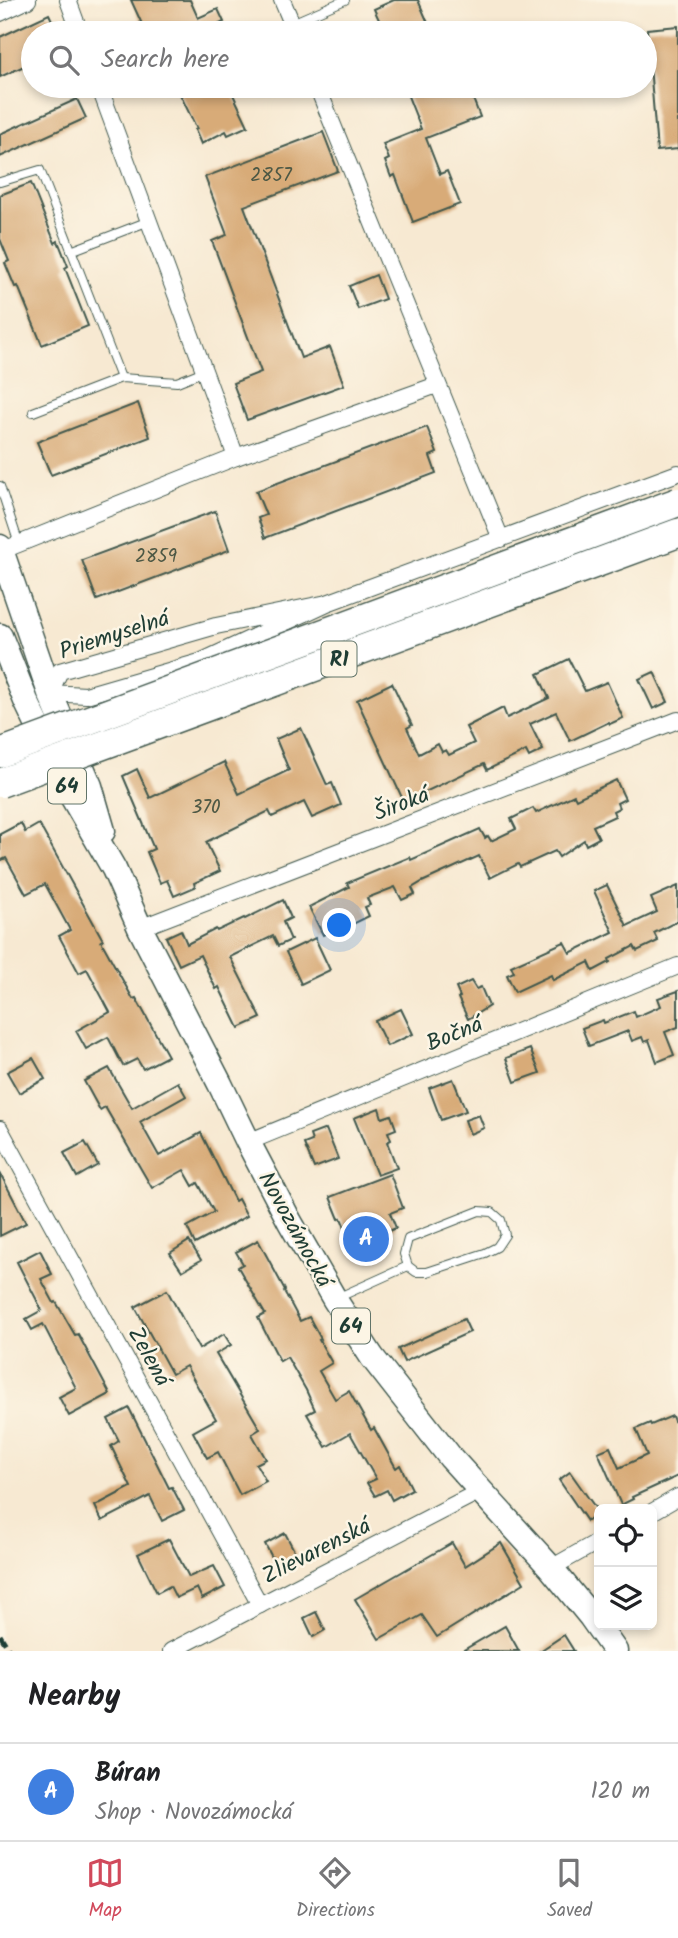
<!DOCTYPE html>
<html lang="en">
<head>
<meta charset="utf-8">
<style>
  body { margin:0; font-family:Kalam,sans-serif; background:#f6f6f6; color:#202124 }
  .controls { position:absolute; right:21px; bottom:21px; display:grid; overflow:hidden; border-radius:10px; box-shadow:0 4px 10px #0003 }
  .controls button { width:63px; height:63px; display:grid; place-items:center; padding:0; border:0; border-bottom:2px solid #e0e0e0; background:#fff; color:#202124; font:35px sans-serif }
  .you { position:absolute; left:340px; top:926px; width:24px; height:24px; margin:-18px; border:5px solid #fff; border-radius:50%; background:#1a73e8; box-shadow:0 0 0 10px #1a73e833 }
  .badge { display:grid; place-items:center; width:46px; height:46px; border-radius:50%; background:#d1495b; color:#fff; font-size:23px; font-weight:700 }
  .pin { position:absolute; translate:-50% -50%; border:4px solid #fff; box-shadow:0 2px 7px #0006 }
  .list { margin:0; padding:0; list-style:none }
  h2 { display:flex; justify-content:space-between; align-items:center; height:91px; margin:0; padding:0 28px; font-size:30px }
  h2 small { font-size:23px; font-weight:400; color:#757577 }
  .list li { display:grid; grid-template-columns:46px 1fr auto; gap:21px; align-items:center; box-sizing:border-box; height:98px; padding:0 28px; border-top:2px solid #e0e0e0 }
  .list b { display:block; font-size:26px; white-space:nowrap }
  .list p { margin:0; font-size:23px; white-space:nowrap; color:#757577 }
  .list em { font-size:23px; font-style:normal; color:#757577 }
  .icon { flex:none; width:38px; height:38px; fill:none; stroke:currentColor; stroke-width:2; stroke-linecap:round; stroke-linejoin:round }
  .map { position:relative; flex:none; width:678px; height:1651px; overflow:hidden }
  .search { position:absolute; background:#fff; box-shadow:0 4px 10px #0003; left:21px; right:21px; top:21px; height:77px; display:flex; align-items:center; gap:18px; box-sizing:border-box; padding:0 24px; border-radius:38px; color:#757577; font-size:26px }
  .sheet { height:189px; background:#fff }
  nav { display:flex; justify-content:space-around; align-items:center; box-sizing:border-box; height:98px; border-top:2px solid #e0e0e0; background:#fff; font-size:19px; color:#757577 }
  nav a { display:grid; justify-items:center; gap:4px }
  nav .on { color:#d1495b }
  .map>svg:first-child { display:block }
  .building { fill:#d8ab78 }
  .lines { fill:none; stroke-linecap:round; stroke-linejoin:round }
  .lane-casing { stroke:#3f574c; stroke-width:10 }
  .street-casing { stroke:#3f574c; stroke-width:18 }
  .primary-casing { stroke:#3f574c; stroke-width:27 }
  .lane { stroke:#fff; stroke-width:8 }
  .street { stroke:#fff; stroke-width:16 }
  .primary { stroke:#fff; stroke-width:24 }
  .rail { stroke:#1f3d34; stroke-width:5; stroke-dasharray:10 5; stroke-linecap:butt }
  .highway-bridge-casing { stroke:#3f574c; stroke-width:31; stroke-linecap:butt }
  .highway-bridge { stroke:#fff; stroke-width:28 }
  .labels { text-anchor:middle; stroke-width:5; stroke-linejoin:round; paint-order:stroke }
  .number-label { font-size:19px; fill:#4d5845 }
  .shield { fill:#fcf5e5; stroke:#617469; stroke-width:2 }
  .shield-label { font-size:21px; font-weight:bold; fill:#1f3d34 }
  .street-label { font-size:23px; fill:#1f3d34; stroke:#fcf5e5 }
</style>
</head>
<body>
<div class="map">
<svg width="678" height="1651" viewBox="0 0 678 1651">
  <rect width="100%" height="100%" fill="#fcf5e5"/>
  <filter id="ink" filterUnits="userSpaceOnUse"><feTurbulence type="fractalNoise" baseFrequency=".0143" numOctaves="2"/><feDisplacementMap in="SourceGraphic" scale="14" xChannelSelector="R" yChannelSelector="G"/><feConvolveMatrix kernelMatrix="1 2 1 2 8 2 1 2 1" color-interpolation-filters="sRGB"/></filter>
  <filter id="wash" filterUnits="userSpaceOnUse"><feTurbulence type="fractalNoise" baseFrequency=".00686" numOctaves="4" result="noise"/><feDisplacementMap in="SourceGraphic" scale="28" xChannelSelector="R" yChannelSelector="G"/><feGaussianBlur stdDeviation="1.57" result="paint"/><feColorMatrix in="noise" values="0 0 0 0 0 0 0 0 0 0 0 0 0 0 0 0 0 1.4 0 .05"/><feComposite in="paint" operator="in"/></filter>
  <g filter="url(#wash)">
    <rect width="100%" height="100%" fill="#f7e9d2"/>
    <g id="blocks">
      <g class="building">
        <polygon points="131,0 190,0 198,18 218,9 224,22 201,33 146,33"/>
        <polygon points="394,0 418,0 428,23 405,33 385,33 374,9"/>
        <polygon points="49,14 58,33 33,33 33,62 0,77 0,37"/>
        <polygon points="678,26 678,149 657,151 647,29"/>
        <polygon points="176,86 229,86 248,126 228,135 226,131 201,144 195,130 197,129"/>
        <polygon points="404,86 468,86 480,117 426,138 440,174 447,171 460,204 413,222 395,175 391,177 385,161 389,159 383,144 421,129"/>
        <polygon points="77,99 86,118 0,157 0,134"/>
        <polygon points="323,132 338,171 244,206 301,358 330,347 344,385 247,420 233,383 261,372 212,241 227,235 205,177"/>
        <polygon points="31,183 55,243 58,241 68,266 65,268 88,326 42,345 18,286 15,287 5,263 9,261 0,239 0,195"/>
        <polygon points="376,275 385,299 358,309 349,286"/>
        <polygon points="138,403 150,437 51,475 37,442"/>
        <polygon points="427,427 437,453 430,456 436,473 265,538 258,518 266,515 256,491"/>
        <polygon points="215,511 229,550 97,600 82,560"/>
        <polygon points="569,659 585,691 607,682 623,718 610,724 609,722 570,741 556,712 530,724 543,750 529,757 526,751 487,770 484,764 404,802 357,700 392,683 412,725 407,728 419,754 438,744 442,752 446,750 449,755 474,743 466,727 503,708 507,718 549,698 538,674"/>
        <polygon points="654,672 668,702 653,709 639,679"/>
        <polygon points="301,728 327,785 332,783 341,805 312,818 304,802 272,817 269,811 206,842 220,871 194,883 195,887 174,896 167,880 160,883 147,852 154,849 123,776 137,769 150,798 224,762 239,794 289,770 276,739"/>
        <polygon points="616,780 625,799 617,803 619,808 613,811 615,816 593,826 599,838 586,845 584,840 559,857 555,851 520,867 518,864 490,878 479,856 422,882 412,888 415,894 402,900 395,887 367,898 370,905 365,907 369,916 353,924 352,922 323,935 309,907 349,887 347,883 410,857 411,860 480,829 485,838 488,836 491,841 516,829 511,819 533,808 536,813 574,795 576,799"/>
        <polygon points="21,823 25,832 39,824 103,940 101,941 133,999 136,998 168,1056 143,1069 137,1059 123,1066 108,1037 86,1049 76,1031 110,1012 87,969 79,973 59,936 70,930 45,884 26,894 6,858 0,861 0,834"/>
        <polygon points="607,885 627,926 657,912 651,898 678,886 678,921 654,933 658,941 637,951 634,946 609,959 610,962 593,971 589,962 553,980 551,975 515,992 507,975 514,972 511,966 564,942 570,953 613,932 594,891"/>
        <polygon points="283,900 291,918 283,922 291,940 278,946 273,936 230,957 261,1018 239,1028 219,987 216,989 200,955 179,965 166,937 181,930 187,944 216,929 217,931 244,918 245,919"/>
        <polygon points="315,938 330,970 301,984 286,952"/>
        <polygon points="471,981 476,989 481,987 489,1006 468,1019 458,998 460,997 456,988"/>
        <polygon points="678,991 678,1027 665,1032 674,1055 657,1062 649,1040 644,1042 642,1037 632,1041 628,1031 589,1046 582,1028 603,1020 604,1023 634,1011 636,1017 661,1006 658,998"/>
        <polygon points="401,1009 413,1034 387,1046 375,1021"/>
        <polygon points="530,1049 540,1073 515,1082 506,1058"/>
        <polygon points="33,1058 45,1079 19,1093 7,1072"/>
        <polygon points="109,1068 132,1108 178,1082 186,1096 140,1122 159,1156 201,1133 235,1201 238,1199 247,1216 195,1244 187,1227 214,1212 198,1183 193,1186 184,1170 152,1188 105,1107 100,1110 84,1081"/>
        <polygon points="453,1079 466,1111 441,1120 429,1088"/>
        <polygon points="379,1108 382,1118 391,1115 396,1129 388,1132 391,1140 387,1142 397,1168 377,1175 354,1118"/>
        <polygon points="479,1115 484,1128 470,1134 465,1120"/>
        <polygon points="326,1129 338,1159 314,1168 304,1144 312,1141 310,1135"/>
        <polygon points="85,1142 98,1165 77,1177 64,1153"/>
        <polygon points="0,1173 26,1223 0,1236"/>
        <polygon points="390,1174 403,1208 390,1213 396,1228 384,1233 386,1237 375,1241 377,1247 356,1256 341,1218 339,1219 330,1197"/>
        <polygon points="258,1240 285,1290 284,1291 300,1321 309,1317 321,1339 319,1340 332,1363 319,1371 335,1399 349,1391 371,1430 374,1428 396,1468 400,1465 412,1489 392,1500 387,1490 375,1496 367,1483 376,1479 350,1433 326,1447 307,1414 315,1410 306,1390 287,1357 280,1361 258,1318 265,1314 238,1267 243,1264 236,1252"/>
        <polygon points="189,1241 201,1260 182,1271 170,1253"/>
        <polygon points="40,1250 52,1274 41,1279 54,1303 56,1302 75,1335 78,1334 110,1394 69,1416 59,1397 76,1388 43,1324 32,1330 26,1319 42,1310 17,1262"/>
        <polygon points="167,1290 199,1349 224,1334 231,1345 216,1354 260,1429 252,1434 266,1459 256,1464 266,1481 240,1495 218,1452 207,1458 193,1432 216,1419 186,1366 172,1374 135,1307"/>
        <polygon points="464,1319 470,1332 404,1362 398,1349"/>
        <polygon points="129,1408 169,1488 172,1487 184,1510 162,1521 150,1496 102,1521 95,1506 131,1487 111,1446 119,1441 108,1419"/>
        <polygon points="672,1416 674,1421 678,1419 678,1476 632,1497 633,1499 621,1505 598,1452 610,1447 619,1468 647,1455 636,1429 650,1423 651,1425"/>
        <polygon points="570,1472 599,1513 587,1521 559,1480"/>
        <polygon points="285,1533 296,1554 275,1563 265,1544"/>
        <polygon points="169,1539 189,1577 214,1566 225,1587 202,1599 197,1588 176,1598 170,1586 157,1593 138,1554"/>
        <polygon points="452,1543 465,1566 501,1543 524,1583 437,1637 422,1615 379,1639 355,1599"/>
        <polygon points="316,1612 325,1630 313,1637 304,1618"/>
        <polygon points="505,1626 519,1651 462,1651"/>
        <polygon points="564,1635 574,1651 540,1651"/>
      </g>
    </g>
  </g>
  <g filter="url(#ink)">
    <use href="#blocks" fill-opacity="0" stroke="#3f574c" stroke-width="2"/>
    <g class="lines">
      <defs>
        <g id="lane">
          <polyline points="292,23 345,0"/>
          <polyline points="0,182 40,170 121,378"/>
          <polyline points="71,251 149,221"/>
          <polyline points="33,412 121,378 177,382 204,371"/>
          <polyline points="0,486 19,544"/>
          <polyline points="337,1298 408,1266 404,1254 408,1239 479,1211 492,1212 501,1220 505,1235 497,1247 485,1253 427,1272 416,1272 408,1266"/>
        </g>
        <g id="street">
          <polyline points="68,0 80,33"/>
          <polyline points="282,0 296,33"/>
          <polyline points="0,13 28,0"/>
          <polyline points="99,86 236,457"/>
          <polyline points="317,86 501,539"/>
          <polyline points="1,551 236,457 437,385"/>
          <polyline points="327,603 216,626 60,671 50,693 86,695 200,662 327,603 678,473"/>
          <polyline points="140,928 678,720"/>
          <polyline points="0,1129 260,1605"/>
          <polyline points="248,1142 678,966"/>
          <polyline points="652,1512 678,1497"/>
          <polyline points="551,1568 599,1541"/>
          <polyline points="171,1651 482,1490"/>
        </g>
        <g id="primary">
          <polyline points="0,547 50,693 90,786 103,831"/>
          <polyline points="0,636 26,701 70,793 114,869 140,928 220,1084 248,1142 290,1222 335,1300 372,1357 451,1458 551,1568 591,1617 615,1651"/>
        </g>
      </defs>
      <use href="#lane" class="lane-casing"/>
      <use href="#street" class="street-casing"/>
      <use href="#primary" class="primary-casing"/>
      <use href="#lane" class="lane"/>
      <use href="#street" class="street"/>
      <use href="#primary" class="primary"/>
      <polyline class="rail" points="0,1635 10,1651"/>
      <defs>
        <g id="highway-bridge">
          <polyline points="0,753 678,502"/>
          <polyline points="0,783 678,533"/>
        </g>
      </defs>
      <use href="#highway-bridge" class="highway-bridge-casing"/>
      <use href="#highway-bridge" class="highway-bridge"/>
    </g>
  </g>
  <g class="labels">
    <g class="number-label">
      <text x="271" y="181">2857</text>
      <text x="156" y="562">2859</text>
      <text x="206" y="813">370</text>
    </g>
    <g class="shield">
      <rect x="321.5" y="641.5" width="35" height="35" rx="5"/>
      <rect x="48" y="768.5" width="38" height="35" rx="5"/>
      <rect x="332" y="1308.5" width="38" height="35" rx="5"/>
    </g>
    <g class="shield-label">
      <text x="339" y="666">R1</text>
      <text x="67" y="793">64</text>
      <text x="351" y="1333">64</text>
    </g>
    <g class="street-label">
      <text transform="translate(114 634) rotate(-18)" y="8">Priemyselná</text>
      <text transform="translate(401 803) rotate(-21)" y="8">Široká</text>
      <text transform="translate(454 1033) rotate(-22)" y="8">Bočná</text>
      <text transform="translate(296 1229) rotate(61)" y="8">Novozámocká</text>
      <text transform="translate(150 1356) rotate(61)" y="8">Zelená</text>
      <text transform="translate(316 1550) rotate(-27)" y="8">Zlievarenská</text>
    </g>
  </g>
</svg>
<div class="controls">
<button><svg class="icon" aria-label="locate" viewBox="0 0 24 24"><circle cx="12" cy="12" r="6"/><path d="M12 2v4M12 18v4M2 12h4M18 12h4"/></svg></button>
<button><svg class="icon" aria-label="layers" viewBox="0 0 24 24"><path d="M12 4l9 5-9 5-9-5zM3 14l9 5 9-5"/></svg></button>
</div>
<div class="you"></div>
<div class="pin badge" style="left:366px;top:1239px;background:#3f7fe0">A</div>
<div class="search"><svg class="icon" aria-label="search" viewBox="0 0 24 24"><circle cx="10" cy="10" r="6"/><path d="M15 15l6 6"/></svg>Search here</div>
</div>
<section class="sheet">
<h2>Nearby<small></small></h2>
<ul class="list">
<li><span class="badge" style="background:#3f7fe0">A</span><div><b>Búran</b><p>Shop · Novozámocká</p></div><em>120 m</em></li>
</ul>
</section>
<nav>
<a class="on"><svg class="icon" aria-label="map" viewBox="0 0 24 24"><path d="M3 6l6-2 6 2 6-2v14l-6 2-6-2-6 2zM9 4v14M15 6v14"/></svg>Map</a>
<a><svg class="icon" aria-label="directions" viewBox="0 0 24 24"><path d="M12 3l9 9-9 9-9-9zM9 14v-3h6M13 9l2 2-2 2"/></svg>Directions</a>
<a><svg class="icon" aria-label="saved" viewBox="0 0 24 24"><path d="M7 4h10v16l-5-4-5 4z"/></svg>Saved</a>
</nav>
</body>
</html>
